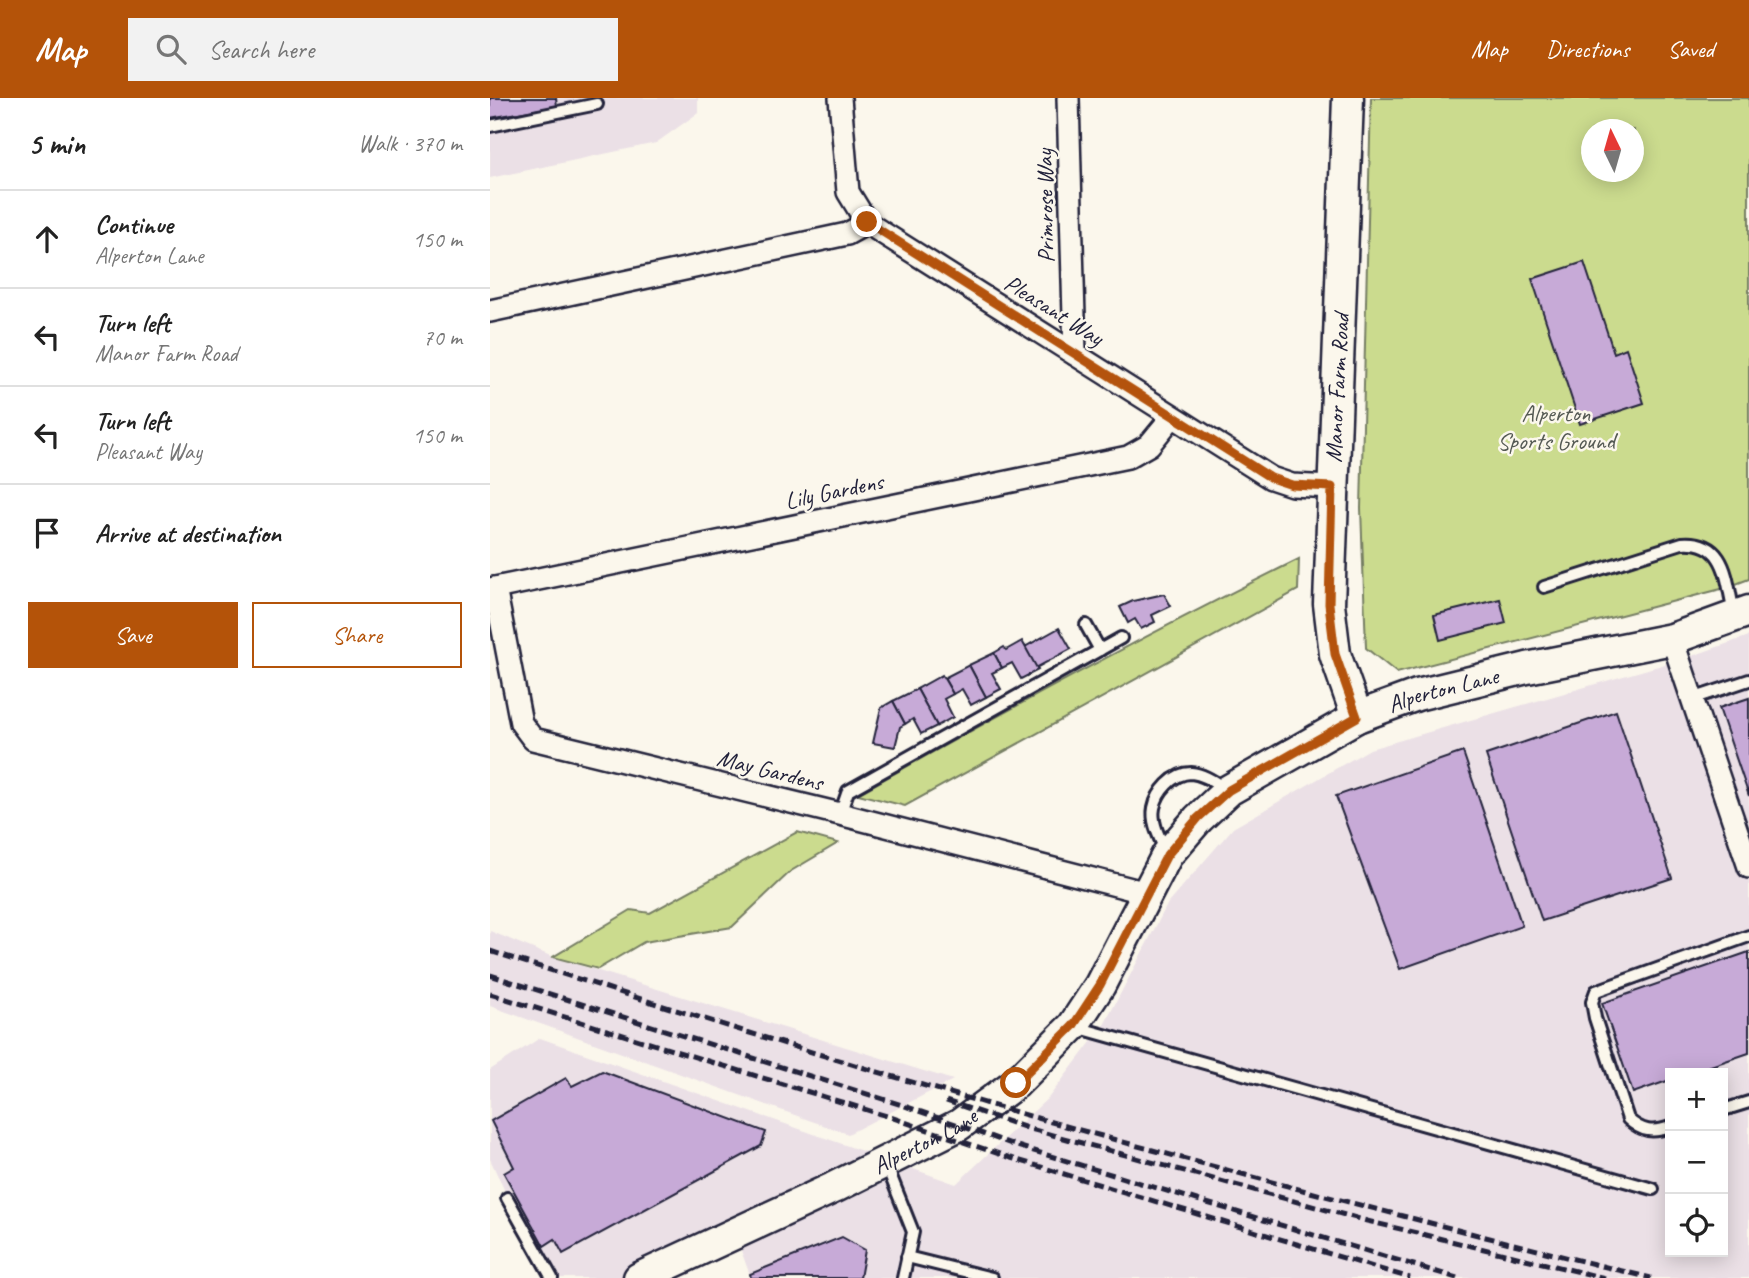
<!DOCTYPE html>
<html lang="en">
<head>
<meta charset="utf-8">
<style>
  body { margin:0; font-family:Caveat,sans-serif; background:#f2f2f2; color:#222 }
  .controls { position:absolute; right:21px; bottom:21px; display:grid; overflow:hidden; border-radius:0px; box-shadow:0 4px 18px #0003 }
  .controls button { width:63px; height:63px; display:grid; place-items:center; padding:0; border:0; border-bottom:2px solid #e0e0e0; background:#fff; color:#222; font:35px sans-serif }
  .compass { position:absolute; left:1091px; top:21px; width:63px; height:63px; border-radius:50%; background:#fff; box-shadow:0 4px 18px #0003; rotate:355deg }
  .stop { position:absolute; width:21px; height:21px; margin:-16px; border:5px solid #b45309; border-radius:50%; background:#fff }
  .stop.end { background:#b45309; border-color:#fff; box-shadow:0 2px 7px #0008 }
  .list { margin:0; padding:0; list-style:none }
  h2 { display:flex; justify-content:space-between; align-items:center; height:91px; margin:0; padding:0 28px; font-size:30px }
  h2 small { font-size:23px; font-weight:400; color:#767676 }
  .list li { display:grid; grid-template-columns:46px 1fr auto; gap:21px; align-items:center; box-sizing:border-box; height:98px; padding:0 28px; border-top:2px solid #e0e0e0 }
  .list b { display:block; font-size:26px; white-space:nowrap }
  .list p { margin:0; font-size:23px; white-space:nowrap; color:#767676 }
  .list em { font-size:23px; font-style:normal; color:#767676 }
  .actions { display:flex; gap:14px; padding:21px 28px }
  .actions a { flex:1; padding:16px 0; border:2px solid #b45309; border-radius:0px; text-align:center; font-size:24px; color:#b45309 }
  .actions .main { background:#b45309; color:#fff }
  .icon { flex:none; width:38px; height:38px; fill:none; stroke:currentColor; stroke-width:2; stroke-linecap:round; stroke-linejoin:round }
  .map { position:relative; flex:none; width:1259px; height:1180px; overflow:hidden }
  header { display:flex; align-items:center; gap:42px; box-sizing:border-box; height:98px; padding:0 35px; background:#b45309; color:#fff }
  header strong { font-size:33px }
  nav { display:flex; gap:38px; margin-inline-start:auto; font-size:24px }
  .search { width:490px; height:63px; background:#f2f2f2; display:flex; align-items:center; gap:18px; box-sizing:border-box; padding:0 24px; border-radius:0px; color:#767676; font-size:26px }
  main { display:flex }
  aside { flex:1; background:#fff }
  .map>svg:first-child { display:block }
  .built { fill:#ebe0e6; fill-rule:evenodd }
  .green { fill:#cbdb8e; stroke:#767e64; stroke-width:2; fill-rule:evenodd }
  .building { fill:#c7aad7; stroke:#22223b; stroke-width:2 }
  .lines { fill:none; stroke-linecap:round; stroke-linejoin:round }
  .lane-casing { stroke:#22223b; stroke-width:16 }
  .street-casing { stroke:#22223b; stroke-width:26 }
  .secondary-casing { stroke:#22223b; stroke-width:35 }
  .lane { stroke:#fbf7ec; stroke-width:10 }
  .street { stroke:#fbf7ec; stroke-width:21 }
  .secondary { stroke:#fbf7ec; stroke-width:30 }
  .rail { stroke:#22223b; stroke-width:5; stroke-dasharray:10 5; stroke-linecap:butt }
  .route { stroke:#b45309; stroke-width:9 }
  .labels { text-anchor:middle; stroke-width:5; stroke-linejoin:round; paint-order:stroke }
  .street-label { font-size:24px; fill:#22223b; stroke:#fbf7ec }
  .park-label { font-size:24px; fill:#555a54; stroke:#fbf7ec }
</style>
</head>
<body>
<header>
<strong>Map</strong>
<div class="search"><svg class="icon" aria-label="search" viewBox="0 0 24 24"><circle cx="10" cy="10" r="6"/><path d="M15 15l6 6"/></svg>Search here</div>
<nav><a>Map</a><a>Directions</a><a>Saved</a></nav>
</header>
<main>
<aside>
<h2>5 min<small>Walk · 370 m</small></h2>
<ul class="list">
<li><svg class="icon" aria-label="ahead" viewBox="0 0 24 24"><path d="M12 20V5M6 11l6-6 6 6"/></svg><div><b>Continue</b><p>Alperton Lane</p></div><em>150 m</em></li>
<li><svg class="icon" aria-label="left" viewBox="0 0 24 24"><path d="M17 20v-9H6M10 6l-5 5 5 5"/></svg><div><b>Turn left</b><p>Manor Farm Road</p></div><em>70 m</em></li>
<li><svg class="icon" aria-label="left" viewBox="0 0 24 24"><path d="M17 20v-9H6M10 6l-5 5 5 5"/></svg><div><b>Turn left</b><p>Pleasant Way</p></div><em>150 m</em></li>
<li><svg class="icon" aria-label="arrive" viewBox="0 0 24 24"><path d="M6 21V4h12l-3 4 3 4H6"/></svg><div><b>Arrive at destination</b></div></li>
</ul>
<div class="actions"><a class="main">Save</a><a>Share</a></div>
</aside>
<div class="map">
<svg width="1259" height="1180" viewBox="0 0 1259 1180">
  <rect width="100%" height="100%" fill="#fbf7ec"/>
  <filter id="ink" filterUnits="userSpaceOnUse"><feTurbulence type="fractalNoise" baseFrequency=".0143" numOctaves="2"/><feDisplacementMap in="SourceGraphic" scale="14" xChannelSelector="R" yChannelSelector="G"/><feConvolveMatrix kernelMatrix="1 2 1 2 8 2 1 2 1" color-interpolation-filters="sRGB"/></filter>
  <g filter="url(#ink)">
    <g class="built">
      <polygon points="0,0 208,0 208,15 166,45 0,80"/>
      <path d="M 1259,538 L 1259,1180 L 261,1180 L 245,1136 L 146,1180 L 55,1180 L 0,1061 L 0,972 L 50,940 L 466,1086 L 559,999 L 614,927 L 678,805 L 743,730 L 880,651 L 1196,560 ZM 1180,975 L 1233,975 L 1233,1154 L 1180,1154 Z"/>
      <polygon points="0,833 63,859 463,982 358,1036 0,908"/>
    </g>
    <g class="green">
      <path d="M 881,0 L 1259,0 L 1259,481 L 1235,490 L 907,575 L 876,550 L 871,410 ZM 1102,32 L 1144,32 L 1144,74 L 1102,74 Z"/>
      <path d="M 809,461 L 808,492 L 415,708 L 368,696 C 513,614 659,535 809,461 Z"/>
      <polygon points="307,734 348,745 301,773 242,829 154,844 108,871 63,859 141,812 160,815"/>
    </g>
    <g class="building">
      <polygon points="0,0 66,0 67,8 0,20"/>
      <polygon points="1094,164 1124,255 1136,250 1154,305 1090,326 1042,181"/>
      <polygon points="674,496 681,508 662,517 665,524 651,531 645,521 638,525 630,509 643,503"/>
      <polygon points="1010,501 1016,525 950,542 944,517"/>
      <polygon points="569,530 581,551 546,570 535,549"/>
      <polygon points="532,543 548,572 531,581 522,565 512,570 504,555 514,549 516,552"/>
      <polygon points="504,555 512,570 502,575 511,591 496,599 479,567"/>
      <polygon points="479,567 496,599 481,607 472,591 463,596 454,580"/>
      <polygon points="452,577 463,596 454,601 463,619 447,628 427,591"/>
      <polygon points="427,591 447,628 431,636 423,621 415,626 403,603"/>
      <polygon points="1259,600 1259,698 1229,610"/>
      <polygon points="403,603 415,626 410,629 405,649 383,645 391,610"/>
      <polygon points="1126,613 1182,780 1052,823 996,657"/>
      <polygon points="973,654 1032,828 910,871 846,698"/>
      <polygon points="1259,854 1259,955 1200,975 1180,975 1180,982 1143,995 1112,905"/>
      <polygon points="112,973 276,1034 271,1048 73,1156 65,1141 54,1148 14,1075 24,1069 1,1023 76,980 82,988"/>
      <polygon points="352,1139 375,1152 370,1180 261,1180 260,1176"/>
    </g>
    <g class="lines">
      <defs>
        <g id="lane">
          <polyline points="0,28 107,6"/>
          <path d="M 1054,489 L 1192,445 C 1237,442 1236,481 1244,515"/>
          <polyline points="596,527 610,552"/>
          <polyline points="1202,601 1259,582"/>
          <polyline points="350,716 358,693 631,540"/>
          <path d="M 675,752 C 670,740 661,725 664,710 C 667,694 683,675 701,675 C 714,676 726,685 736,691"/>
          <polyline points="586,929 1163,1091"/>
          <polyline points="1233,1012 1259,1004"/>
          <path d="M 1180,1029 C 1163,1035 1152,1034 1138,1021 L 1105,920 L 1102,904 L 1106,893 L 1259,838"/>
          <polyline points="396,1066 423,1134 413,1180"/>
          <polyline points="17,1100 62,1180"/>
          <polyline points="417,1159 502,1180"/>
        </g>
        <g id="street">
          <polyline points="350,0 358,94 377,125 781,380 802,387 842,389"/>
          <polyline points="578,0 585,256"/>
          <polyline points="0,213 357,136 377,125"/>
          <polyline points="5,490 31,625 43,641 350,716 657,795"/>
          <polyline points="0,491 638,359 659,347 682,319"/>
          <polyline points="1182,541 1259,769"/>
        </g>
        <g id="secondary">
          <polyline points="858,0 839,506 845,556 867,619"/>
          <path id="s1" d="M 149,1180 L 343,1090 L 469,1027 L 526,985 L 583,928 L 610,887 L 677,757 L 708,721 L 739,692 L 867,619 L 927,597 L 1037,570 L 1182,541 L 1259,513"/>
        </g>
      </defs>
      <use href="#lane" class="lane-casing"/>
      <use href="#street" class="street-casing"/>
      <use href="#secondary" class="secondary-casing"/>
      <use href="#lane" class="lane"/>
      <use href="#street" class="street"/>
      <use href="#secondary" class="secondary"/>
      <g class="rail">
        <path d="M 0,853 C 142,898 285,944 429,986 C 671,1057 916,1120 1161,1180"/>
        <polyline points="0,877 412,1007 527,1048 967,1180"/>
        <polyline points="0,896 400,1019 521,1060 920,1180"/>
        <polyline points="456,1003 537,1030 877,1123 1115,1180"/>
      </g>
    </g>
  </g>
  <g class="lines" filter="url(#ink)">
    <polyline class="route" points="377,124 781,380 802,387 842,389 839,506 845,556 867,619 739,692 708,720 677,757 610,887 583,928 526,985"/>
  </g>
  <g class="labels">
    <g class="street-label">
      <text transform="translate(555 108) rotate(-91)" y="8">Primrose Way</text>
      <text transform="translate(564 212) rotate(32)" y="8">Pleasant Way</text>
      <text transform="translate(847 290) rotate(-87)" y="8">Manor Farm Road</text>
      <text transform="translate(344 393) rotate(-12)" y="8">Lily Gardens</text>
      <text dy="8" stroke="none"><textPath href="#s1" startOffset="1029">Alperton Lane</textPath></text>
      <text transform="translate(280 672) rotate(14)" y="8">May Gardens</text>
      <text dy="8" stroke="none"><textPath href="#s1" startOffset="317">Alperton Lane</textPath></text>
    </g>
    <g class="park-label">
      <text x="1066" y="323">Alperton<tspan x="1066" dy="28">Sports Ground</tspan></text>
    </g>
  </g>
</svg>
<div class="controls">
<button>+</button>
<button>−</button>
<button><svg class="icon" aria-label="locate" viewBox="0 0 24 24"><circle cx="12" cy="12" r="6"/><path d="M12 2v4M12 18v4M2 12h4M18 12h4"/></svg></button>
</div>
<svg class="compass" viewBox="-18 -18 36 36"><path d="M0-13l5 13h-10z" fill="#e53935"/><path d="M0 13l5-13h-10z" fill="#767676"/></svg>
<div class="stop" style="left:526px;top:985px"></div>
<div class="stop end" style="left:377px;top:124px"></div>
</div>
</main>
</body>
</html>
